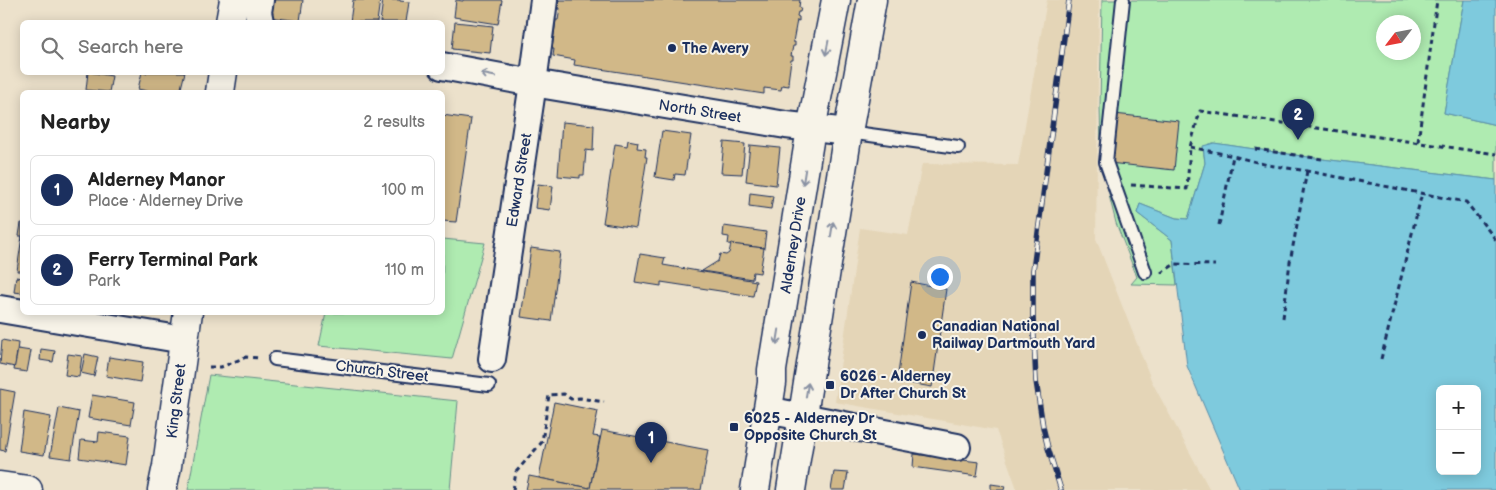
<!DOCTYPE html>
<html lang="en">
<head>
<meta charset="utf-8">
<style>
  body { margin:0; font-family:"Balsamiq Sans",sans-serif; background:#f6f6f6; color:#222 }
  .controls { position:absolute; right:15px; bottom:15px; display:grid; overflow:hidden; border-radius:8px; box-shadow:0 2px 12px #0003 }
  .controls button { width:45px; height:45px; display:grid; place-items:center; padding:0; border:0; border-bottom:1px solid #e0e0e0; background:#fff; color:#222; font:25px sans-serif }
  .compass { position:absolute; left:1376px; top:15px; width:45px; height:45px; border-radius:50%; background:#fff; box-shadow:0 2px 12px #0003; rotate:238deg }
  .you { position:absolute; left:939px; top:276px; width:18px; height:18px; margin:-12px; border:4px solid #fff; border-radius:50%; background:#1a73e8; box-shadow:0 0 0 8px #1a73e833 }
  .badge { display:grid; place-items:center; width:32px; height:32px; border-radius:50%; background:#1b2f5e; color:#fff; font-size:16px; font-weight:700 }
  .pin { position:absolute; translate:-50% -41px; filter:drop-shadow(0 1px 2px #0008) }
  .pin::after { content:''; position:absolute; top:26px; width:18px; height:15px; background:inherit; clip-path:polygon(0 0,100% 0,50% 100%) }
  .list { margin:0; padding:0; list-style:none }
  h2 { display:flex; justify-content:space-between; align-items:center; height:65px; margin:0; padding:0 20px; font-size:21px }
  h2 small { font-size:16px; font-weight:400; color:#767676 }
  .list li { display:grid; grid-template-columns:32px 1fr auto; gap:15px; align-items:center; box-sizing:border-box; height:70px; margin:0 10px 10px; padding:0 10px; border:1px solid #e0e0e0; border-radius:8px }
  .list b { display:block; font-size:19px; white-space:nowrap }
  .list p { margin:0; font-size:16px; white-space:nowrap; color:#767676 }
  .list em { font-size:16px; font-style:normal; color:#767676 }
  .icon { flex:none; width:28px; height:28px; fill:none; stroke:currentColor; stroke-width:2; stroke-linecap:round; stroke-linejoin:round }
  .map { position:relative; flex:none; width:1496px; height:490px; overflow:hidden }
  .search { position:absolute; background:#fff; box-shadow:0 2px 12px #0003; left:20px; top:20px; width:425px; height:55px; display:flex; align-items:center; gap:12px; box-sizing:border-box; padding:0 18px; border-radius:8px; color:#767676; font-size:19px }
  .panel { position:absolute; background:#fff; box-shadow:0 2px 12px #0003; left:20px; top:90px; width:425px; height:225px; border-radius:8px }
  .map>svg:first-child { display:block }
  .built { fill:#e4d5b7 }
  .green { fill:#afebb1; stroke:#658d88; fill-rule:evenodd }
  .water { fill:#7ecadd; stroke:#568caa; fill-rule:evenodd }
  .building { fill:#d1b888; stroke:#1b2f5e }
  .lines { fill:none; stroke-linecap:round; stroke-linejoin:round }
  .lane-casing { stroke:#1b2f5e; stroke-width:16 }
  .street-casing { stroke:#1b2f5e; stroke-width:30 }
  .secondary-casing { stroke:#1b2f5e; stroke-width:31 }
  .path { stroke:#1b2f5e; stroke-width:3; stroke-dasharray:5 4; stroke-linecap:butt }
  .lane { stroke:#f7f3e8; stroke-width:12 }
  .street { stroke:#f7f3e8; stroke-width:26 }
  .secondary { stroke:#f7f3e8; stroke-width:28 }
  .rail-casing { stroke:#1b2f5e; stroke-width:5.5 }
  .rail { stroke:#f7f3e8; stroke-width:4; stroke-dasharray:11; stroke-linecap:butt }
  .oneway { stroke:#8991a3 }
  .poi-dot { fill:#1b2f5e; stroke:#f7f3e8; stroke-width:2 }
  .labels { text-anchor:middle; stroke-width:4; stroke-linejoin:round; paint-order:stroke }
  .poi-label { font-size:15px; font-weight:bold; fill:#1b2f5e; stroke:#f7f3e8; text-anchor:start }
  .street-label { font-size:15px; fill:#1b2f5e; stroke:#f7f3e8 }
</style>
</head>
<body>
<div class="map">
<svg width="1496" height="490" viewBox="0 0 1496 490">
  <rect width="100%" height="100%" fill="#ece1cb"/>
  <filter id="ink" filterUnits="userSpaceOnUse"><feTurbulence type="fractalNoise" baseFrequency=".02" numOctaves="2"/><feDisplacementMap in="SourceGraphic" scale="10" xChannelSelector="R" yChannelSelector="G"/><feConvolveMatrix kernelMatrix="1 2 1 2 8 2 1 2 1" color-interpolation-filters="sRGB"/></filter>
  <g filter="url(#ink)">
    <polygon class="built" points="1047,0 1099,0 1096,239 1152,382 1210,490 1016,490 1016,486 996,430 835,402 860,228 908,235 922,164 1018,165"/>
    <g class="green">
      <path d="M 1102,0 L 1464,0 L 1444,113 L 1496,125 L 1496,180 L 1322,159 L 1213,143 L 1203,147 L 1205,163 L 1188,219 L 1176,218 L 1140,204 L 1137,213 L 1172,240 L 1177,285 L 1131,284 L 1137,277 L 1116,223 L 1110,199 L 1101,151 L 1100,107 ZM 1384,22 L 1414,22 L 1414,52 L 1384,52 Z"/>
      <polygon points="443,239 485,243 452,359 319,346 326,313 442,312"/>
      <polygon points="209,375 458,401 450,490 188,490"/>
    </g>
    <g class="water">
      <polygon points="1464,0 1496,0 1496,125 1444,113"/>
      <path d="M 1214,143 L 1322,159 L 1496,180 L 1496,490 L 1240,490 L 1187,366 L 1172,240 L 1137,213 L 1140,204 L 1176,218 L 1188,219 L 1205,163 L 1203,146 ZM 1440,389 L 1477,389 L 1477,471 L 1440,471 Z"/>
    </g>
    <g class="building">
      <polygon points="271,0 303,0 300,21 269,17"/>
      <polygon points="353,0 380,0 377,22 350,22"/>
      <polygon points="383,0 400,0 400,1 409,2 406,22 380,22"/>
      <polygon points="456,0 463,1 463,0 502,0 498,24 454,17"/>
      <polygon points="559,0 800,0 799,7 801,8 800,12 798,12 797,16 799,17 799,21 797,20 793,42 795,42 795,46 793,46 791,56 793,56 793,60 791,60 788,82 789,82 789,86 782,85 781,90 764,88 764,94 574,65 575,60 553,56 554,49 552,49 556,20 558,20 560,8 558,8"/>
      <polygon points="455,22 493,26 490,53 452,49"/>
      <polygon points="88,72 112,76 109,92 86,90"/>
      <polygon points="142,72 147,74 147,72 185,72 180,92 151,92 138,89"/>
      <polygon points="1114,114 1179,121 1174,170 1109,163"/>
      <polygon points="442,115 471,119 456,222 442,221"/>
      <polygon points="562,122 594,125 593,151 586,150 584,175 580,175 580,178 558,176"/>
      <polygon points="662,131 691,135 685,175 675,174 674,180 655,177"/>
      <polygon points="628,140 638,142 637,148 646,149 645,157 647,157 636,228 603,223 615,144 627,146"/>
      <polygon points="724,142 745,144 742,174 721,173"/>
      <polygon points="750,145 780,148 776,185 746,181"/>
      <polygon points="538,184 553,186 550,210 535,208"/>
      <polygon points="750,193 773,196 771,209 749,206"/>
      <polygon points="21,223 22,223 22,271 17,271 22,236 19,236"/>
      <polygon points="724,226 766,232 764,248 728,244 729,237 723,236"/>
      <polygon points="731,244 764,248 760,273 753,272 752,279 702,271 718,261 720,254 726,255 729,253"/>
      <polygon points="531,248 560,252 551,321 521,317"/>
      <polygon points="640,254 665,258 663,265 756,281 753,296 661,282 661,286 635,282"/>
      <polygon points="16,277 22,278 22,293 14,292"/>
      <polygon points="911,282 946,289 932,387 897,381"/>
      <polygon points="2,340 18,343 15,367 0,364"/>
      <polygon points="18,349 31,351 27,372 14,370"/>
      <polygon points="41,349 55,351 53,362 40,360"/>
      <polygon points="68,354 82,356 79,377 65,375"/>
      <polygon points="85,354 98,357 94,376 81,373"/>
      <polygon points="109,357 143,362 140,382 106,376"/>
      <polygon points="0,389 15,392 5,451 0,450"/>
      <polygon points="92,395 135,402 131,425 88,418"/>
      <polygon points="554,402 598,411 593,436 600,437 590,488 539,478"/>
      <polygon points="59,408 79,412 71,459 50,456"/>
      <polygon points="24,412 51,417 44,455 19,451"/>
      <polygon points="602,430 708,450 701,490 526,490 529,476 590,488"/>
      <polygon points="99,432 130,436 126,465 79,458 81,440 98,442"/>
      <polygon points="914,454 979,462 977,476 913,467"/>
      <polygon points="834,472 848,473 845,490 831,490"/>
      <polygon points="991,484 1005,486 1004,490 991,490"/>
    </g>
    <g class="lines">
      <defs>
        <g id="lane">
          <polyline points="1123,0 1106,162 1145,272"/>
          <polyline points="848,132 958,147"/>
          <polyline points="275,359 489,385"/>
        </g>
        <g id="street">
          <polyline points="260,0 258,12 260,22"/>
          <polyline points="442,66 533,83 786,125 848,132"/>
          <polyline points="0,309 184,340"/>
          <polyline points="492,359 533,83 544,0"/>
          <polyline points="767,410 957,447"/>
        </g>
        <g id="secondary">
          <polyline points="230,22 234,0"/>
          <polyline points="220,92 223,72"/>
          <polyline points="0,486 28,490"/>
          <polyline points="162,490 167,466 188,312"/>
          <polyline points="755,490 772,383 772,370 811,129 836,0"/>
          <polyline points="791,490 848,132 872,0"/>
        </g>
      </defs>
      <use href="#lane" class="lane-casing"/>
      <use href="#street" class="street-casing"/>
      <use href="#secondary" class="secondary-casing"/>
      <g class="path">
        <polyline points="1418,142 1437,0"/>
        <polyline points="1190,147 1233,156"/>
        <polyline points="1255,149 1322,159"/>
        <polyline points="1131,185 1187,189 1190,147 1200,111 1496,154"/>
        <polyline points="1219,225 1233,156 1268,165 1307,171 1466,202 1496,240"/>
        <polyline points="1161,273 1175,264 1215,265"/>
        <polyline points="1283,318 1290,262 1307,171"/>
        <polyline points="1381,359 1422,193"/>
        <polyline points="209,367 221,367 246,357 259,358"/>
        <polyline points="513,490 516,472 542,442 549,395 564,394 571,399 580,398 604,402"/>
      </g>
      <use href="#lane" class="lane"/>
      <use href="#street" class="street"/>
      <use href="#secondary" class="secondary"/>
      <defs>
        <polyline id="rail" points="1061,490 1048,448 1043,427 1036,381 1033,317 1033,270 1069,0"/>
      </defs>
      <use href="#rail" class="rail-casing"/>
      <use href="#rail" class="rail"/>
    </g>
    <defs><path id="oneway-shaft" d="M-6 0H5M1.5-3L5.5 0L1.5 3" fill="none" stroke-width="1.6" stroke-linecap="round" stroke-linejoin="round" transform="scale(1.25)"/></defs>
    <g class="oneway">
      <use href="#oneway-shaft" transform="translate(827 48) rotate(101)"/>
      <use href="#oneway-shaft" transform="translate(488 75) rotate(-169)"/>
      <use href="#oneway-shaft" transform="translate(804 177) rotate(99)"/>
      <use href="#oneway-shaft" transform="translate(832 229) rotate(-81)"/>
      <use href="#oneway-shaft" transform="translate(778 337) rotate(99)"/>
      <use href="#oneway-shaft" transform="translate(807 390) rotate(-81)"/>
    </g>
  </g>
  <g class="poi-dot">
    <circle cx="672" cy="48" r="5"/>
    <circle cx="922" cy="335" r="5"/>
    <rect x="825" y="380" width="10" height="10" rx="2.5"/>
    <rect x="729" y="422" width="10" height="10" rx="2.5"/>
  </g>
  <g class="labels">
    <g class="poi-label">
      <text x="682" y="53">The Avery</text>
      <text x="932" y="331">Canadian National<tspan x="932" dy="17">Railway Dartmouth Yard</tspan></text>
      <text x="840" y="381">6026 - Alderney<tspan x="840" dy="17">Dr After Church St</tspan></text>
      <text x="744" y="423">6025 - Alderney Dr<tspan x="744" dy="17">Opposite Church St</tspan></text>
    </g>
    <g class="street-label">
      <text transform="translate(700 111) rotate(9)" y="5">North Street</text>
      <text transform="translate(519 180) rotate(-81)" y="5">Edward Street</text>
      <text transform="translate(793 245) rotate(-81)" y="5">Alderney Drive</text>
      <text transform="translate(382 371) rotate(7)" y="5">Church Street</text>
      <text transform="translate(176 401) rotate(-83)" y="5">King Street</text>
    </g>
  </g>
</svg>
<div class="controls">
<button>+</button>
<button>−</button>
</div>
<svg class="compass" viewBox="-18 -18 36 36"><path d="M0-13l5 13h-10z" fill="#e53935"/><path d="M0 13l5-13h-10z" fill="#767676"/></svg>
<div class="you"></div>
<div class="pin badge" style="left:651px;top:463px">1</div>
<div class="pin badge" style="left:1298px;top:140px">2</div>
<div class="search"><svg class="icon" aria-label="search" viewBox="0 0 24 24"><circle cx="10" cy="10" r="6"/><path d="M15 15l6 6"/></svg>Search here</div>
<section class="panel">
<h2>Nearby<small>2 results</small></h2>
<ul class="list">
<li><span class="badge">1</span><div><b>Alderney Manor</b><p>Place · Alderney Drive</p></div><em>100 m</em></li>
<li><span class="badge">2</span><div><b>Ferry Terminal Park</b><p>Park</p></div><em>110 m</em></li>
</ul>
</section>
</div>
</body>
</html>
